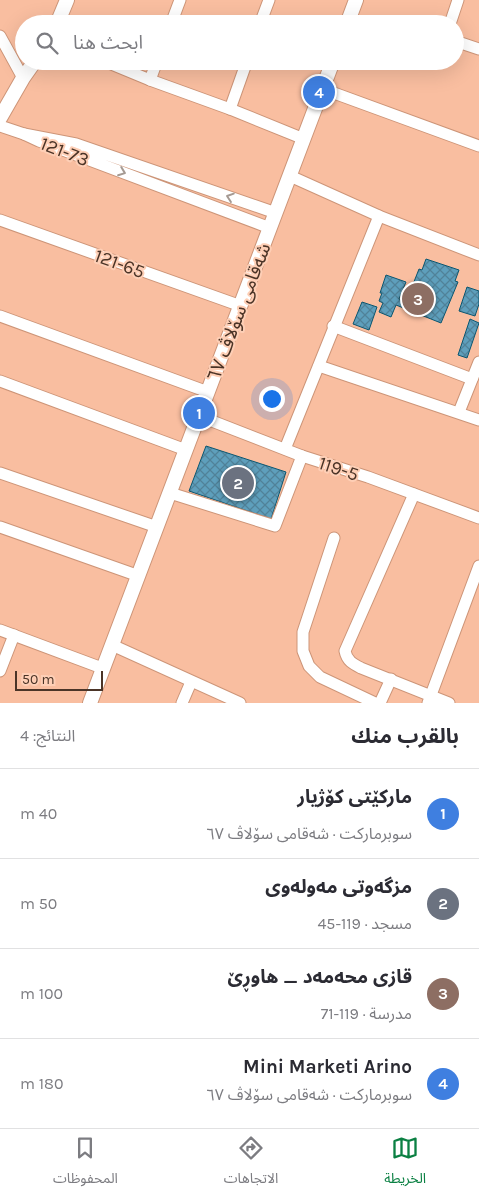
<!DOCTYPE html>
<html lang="ar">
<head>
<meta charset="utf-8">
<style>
  body { margin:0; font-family:Karla,"Noto Sans Arabic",sans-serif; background:#f2f2f3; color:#2b2b33; direction:rtl }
  .scale { position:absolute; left:15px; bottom:12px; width:88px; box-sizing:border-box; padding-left:5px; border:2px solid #4b3427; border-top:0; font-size:14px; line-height:18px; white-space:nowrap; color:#4b3427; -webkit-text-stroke:4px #fecfb6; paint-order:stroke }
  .you { position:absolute; left:271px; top:398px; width:18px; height:18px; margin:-12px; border:4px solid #fff; border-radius:50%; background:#1a73e8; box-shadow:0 0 0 8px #1a73e833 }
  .badge { display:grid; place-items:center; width:32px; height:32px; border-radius:50%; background:#0b8043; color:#fff; font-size:16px; font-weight:700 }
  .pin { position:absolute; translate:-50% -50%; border:2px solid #fff; box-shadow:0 1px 5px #0006 }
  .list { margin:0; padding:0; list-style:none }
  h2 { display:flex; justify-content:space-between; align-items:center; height:65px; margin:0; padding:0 20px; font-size:21px }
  h2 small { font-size:16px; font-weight:400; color:#7c7c81 }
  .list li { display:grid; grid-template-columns:32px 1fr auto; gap:15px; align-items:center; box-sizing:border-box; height:90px; padding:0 20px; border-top:1px solid #e1e1e2 }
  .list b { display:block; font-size:19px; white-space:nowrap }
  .list p { margin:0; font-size:16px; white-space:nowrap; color:#7c7c81 }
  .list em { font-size:16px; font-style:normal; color:#7c7c81 }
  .icon { flex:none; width:28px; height:28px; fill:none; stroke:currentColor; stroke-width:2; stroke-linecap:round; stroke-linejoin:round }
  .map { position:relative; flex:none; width:479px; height:703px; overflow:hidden; direction:ltr }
  .search { position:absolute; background:#fff; box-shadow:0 5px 20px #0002; left:15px; right:15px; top:15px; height:55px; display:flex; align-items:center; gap:12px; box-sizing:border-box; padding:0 18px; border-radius:28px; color:#7c7c81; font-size:19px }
  .sheet { height:425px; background:#fff }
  nav { display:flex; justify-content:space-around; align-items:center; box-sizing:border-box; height:70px; border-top:1px solid #e1e1e2; background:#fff; font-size:14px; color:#7c7c81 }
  nav a { display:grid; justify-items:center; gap:2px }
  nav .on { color:#0b8043 }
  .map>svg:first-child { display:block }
  .building { fill:url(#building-cross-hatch); stroke:#0b5670 }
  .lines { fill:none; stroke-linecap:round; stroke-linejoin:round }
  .minor-casing { stroke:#cd9578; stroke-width:13 }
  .tertiary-casing { stroke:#cd9578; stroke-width:16 }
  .minor { stroke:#fff; stroke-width:11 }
  .tertiary { stroke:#fff; stroke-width:14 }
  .oneway { stroke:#a59a93 }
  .labels { text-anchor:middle; stroke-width:4; stroke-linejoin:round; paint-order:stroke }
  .street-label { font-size:19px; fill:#4b3427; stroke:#fecfb6 }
</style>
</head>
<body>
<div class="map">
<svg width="479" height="703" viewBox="0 0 479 703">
  <defs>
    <pattern id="building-cross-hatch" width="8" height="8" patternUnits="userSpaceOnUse" patternTransform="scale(1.25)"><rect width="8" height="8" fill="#5e9fbc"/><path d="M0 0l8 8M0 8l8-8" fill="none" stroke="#508299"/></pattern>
  </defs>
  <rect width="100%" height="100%" fill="#f9bea0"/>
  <g class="building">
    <polygon points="426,259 459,270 455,281 458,282 441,323 396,305 391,317 379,312 383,303 379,301 382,293 380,293 386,275 406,282 399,299 406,302 419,269 422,270"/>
    <polygon points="467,287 479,291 479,304 475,316 459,311"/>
    <polygon points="362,302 377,307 369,330 353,324"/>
    <polygon points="470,319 479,323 467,358 458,355"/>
    <polygon points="206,446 286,472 271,519 189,491"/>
  </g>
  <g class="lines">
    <defs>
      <g id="minor">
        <polyline points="171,24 180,0"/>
        <polyline points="260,24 269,0"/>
        <polyline points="450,24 458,0"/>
        <polyline points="0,36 23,78"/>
        <polyline points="455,41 479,49"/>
        <polyline points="104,61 150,80 230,109 304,139"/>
        <polyline points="150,80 157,61"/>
        <polyline points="323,89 479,146"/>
        <polyline points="230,109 247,61"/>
        <polyline points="0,126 24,134"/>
        <polyline points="290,176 379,216 479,255"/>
        <polyline points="0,220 241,306"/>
        <polyline points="270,228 39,141 24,134 76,144 276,213"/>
        <polyline points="0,316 208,392"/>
        <polyline points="333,326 472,379"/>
        <polyline points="319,366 479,420"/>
        <polyline points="0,381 186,450"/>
        <polyline points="459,412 479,362"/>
        <polyline points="199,416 302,456 368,477 479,518"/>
        <polyline points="285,449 379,216"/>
        <polyline points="0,473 157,527"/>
        <polyline points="170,493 275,526 302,456"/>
        <path d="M 414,494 L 345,651 C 347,661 353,664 361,668 L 449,703"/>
        <polyline points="0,527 139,576"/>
        <polyline points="334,538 303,632 303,651 309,666 320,677 375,703"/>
        <polyline points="0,630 102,668"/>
        <polyline points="112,645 240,703"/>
        <polyline points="0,671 14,635"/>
        <polyline points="182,703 191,682"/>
        <polyline points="380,703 391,679"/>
        <polyline points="428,703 479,566"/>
      </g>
      <g id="tertiary">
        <polyline points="57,24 67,0"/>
        <polyline points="347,24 356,0"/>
        <polyline points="0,118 23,78 35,61"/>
        <polyline points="90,703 333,61"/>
      </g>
    </defs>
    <use href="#minor" class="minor-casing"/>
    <use href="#tertiary" class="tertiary-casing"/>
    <use href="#minor" class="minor"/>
    <use href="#tertiary" class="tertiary"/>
  </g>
  <defs><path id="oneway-chevron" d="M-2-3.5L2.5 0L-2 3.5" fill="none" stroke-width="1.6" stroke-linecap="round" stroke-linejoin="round" transform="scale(1.25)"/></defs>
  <g class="oneway">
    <use href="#oneway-chevron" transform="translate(122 172) rotate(21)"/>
    <use href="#oneway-chevron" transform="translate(230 197) rotate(-161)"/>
  </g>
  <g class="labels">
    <g class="street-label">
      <text transform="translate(65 151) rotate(21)" y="7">121-73</text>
      <text transform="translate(120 263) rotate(20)" y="7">121-65</text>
      <text transform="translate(238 312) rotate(-69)" y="7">شەقامی سۆلاڤ ٦٧</text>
      <text transform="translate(339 468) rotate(18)" y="7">119-5</text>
    </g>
  </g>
</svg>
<div class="scale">50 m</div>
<div class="you"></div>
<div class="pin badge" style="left:199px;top:413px;background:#3f7fe0">1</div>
<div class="pin badge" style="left:238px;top:483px;background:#6b7280">2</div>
<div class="pin badge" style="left:418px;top:299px;background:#8d6e63">3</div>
<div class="pin badge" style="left:319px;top:92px;background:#3f7fe0">4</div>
<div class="search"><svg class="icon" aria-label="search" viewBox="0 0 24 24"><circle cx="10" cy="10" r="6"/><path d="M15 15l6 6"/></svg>ابحث هنا</div>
</div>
<section class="sheet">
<h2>بالقرب منك<small>النتائج: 4</small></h2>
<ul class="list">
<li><span class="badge" style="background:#3f7fe0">1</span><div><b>مارکێتی کۆژیار</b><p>سوبرماركت · شەقامی سۆلاڤ ٦٧</p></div><em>40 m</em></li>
<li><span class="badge" style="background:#6b7280">2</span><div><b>مزگەوتی مەولەوی</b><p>مسجد · 119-45</p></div><em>50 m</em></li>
<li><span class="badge" style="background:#8d6e63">3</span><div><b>قازی محەمەد _ هاوڕێ</b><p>مدرسة · 119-71</p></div><em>100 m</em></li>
<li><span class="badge" style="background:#3f7fe0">4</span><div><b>Mini Marketi Arino</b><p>سوبرماركت · شەقامی سۆلاڤ ٦٧</p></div><em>180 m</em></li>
</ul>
</section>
<nav>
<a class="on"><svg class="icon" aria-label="map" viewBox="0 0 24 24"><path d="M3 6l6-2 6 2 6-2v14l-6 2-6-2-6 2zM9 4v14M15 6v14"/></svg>الخريطة</a>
<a><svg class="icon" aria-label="directions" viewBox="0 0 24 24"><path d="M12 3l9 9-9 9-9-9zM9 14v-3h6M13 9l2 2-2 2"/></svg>الاتجاهات</a>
<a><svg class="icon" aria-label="saved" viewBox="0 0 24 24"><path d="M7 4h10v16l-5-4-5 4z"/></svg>المحفوظات</a>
</nav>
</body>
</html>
